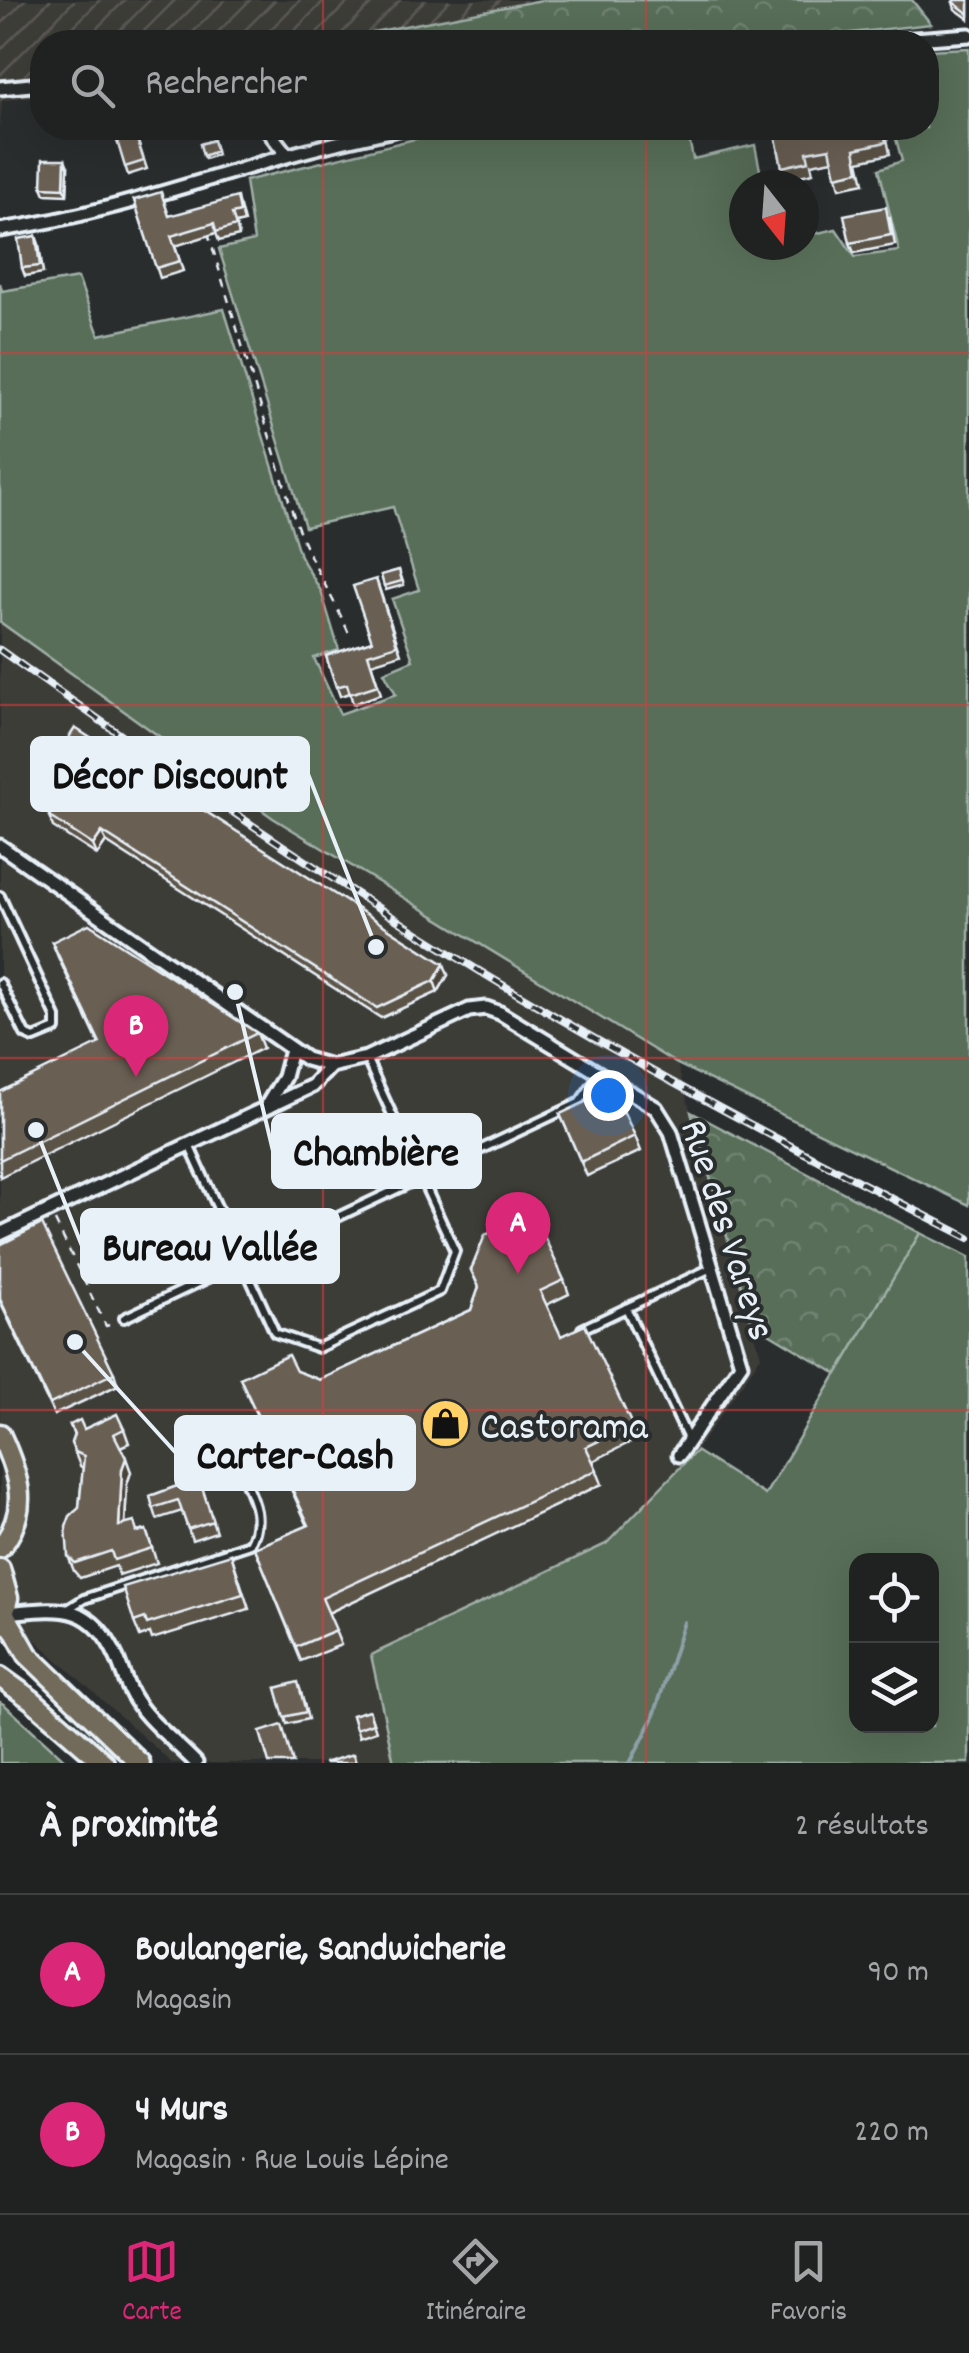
<!DOCTYPE html>
<html lang="fr">
<head>
<meta charset="utf-8">
<style>
  body { margin:0; font-family:Dekko,sans-serif; background:#2d2f2f; color:#f1f3f6 }
  .controls { position:absolute; right:30px; bottom:30px; display:grid; overflow:hidden; border-radius:20px; box-shadow:0 10px 40px #0002 }
  .controls button { width:90px; height:90px; display:grid; place-items:center; padding:0; border:0; border-bottom:2px solid #3d3f40; background:#202222; color:#f1f3f6; font:50px sans-serif }
  .compass { position:absolute; left:729px; top:170px; width:90px; height:90px; border-radius:50%; background:#202222; box-shadow:0 10px 40px #0002; rotate:163deg }
  .you { position:absolute; left:608px; top:1095px; width:35px; height:35px; margin:-25px; border:8px solid #fff; border-radius:50%; background:#1a73e8; box-shadow:0 0 0 15px #1a73e833 }
  .badge { display:grid; place-items:center; width:65px; height:65px; border-radius:50%; background:#db2777; color:#fff; font-size:32px; font-weight:700 }
  .pin { position:absolute; translate:-50% -82px; filter:drop-shadow(0 2px 5px #0008) }
  .pin::after { content:''; position:absolute; top:52px; width:35px; height:30px; background:inherit; clip-path:polygon(0 0,100% 0,50% 100%) }
  .list { margin:0; padding:0; list-style:none }
  h2 { display:flex; justify-content:space-between; align-items:center; height:130px; margin:0; padding:0 40px; font-size:42px }
  h2 small { font-size:32px; font-weight:400; color:#a2a4a5 }
  .list li { display:grid; grid-template-columns:65px 1fr auto; gap:30px; align-items:center; box-sizing:border-box; height:160px; padding:0 40px; border-top:2px solid #3d3f40 }
  .list b { display:block; font-size:38px; white-space:nowrap }
  .list p { margin:0; font-size:32px; white-space:nowrap; color:#a2a4a5 }
  .list em { font-size:32px; font-style:normal; color:#a2a4a5 }
  .icon { flex:none; width:55px; height:55px; fill:none; stroke:currentColor; stroke-width:2; stroke-linecap:round; stroke-linejoin:round }
  .map { position:relative; flex:none; width:969px; height:1763px; overflow:hidden }
  .search { position:absolute; background:#202222; box-shadow:0 10px 40px #0002; left:30px; right:30px; top:30px; height:110px; display:flex; align-items:center; gap:25px; box-sizing:border-box; padding:0 35px; border-radius:40px; color:#a2a4a5; font-size:38px }
  .sheet { height:450px; background:#202222 }
  nav { display:flex; justify-content:space-around; align-items:center; box-sizing:border-box; height:140px; border-top:2px solid #3d3f40; background:#202222; font-size:28px; color:#a2a4a5 }
  nav a { display:grid; justify-items:center; gap:5px }
  nav .on { color:#db2777 }
  .map>svg:first-child { display:block }
  .built { fill:#3e3c39 }
  .industrial { fill:url(#industrial-furrows) }
  .green { fill:#596e59; stroke:#a0b0a8; stroke-width:2.5; fill-rule:evenodd }
  .forest { fill:url(#forest-crowns); stroke:#a0b0a8; stroke-width:2.5 }
  .lines { fill:none; stroke-linecap:round; stroke-linejoin:round }
  .stream { stroke:#8ca0a8; stroke-width:4 }
  .service-casing { stroke:#e8f1f8; stroke-width:14 }
  .minor-casing { stroke:#e8f1f8; stroke-width:19 }
  .primary-casing { stroke:#e8f1f8; stroke-width:25 }
  .path { stroke:#e8f1f8; stroke-width:2.5; stroke-dasharray:8 8; stroke-linecap:butt }
  .service { stroke:#2a2d2e; stroke-width:6 }
  .minor { stroke:#2a2d2e; stroke-width:11 }
  .primary { stroke:#726b5a; stroke-width:18 }
  .rail-casing { stroke:#e8f1f8; stroke-width:8 }
  .rail { stroke:#2a2d2e; stroke-width:4; stroke-dasharray:11; stroke-linecap:butt }
  .wall { fill:#5c5247; stroke:#e8f1f8; stroke-width:2.5 }
  .shaded-wall { fill:#4b4239; stroke:#e8f1f8; stroke-width:2.5 }
  .building { fill:#6b5f52; stroke:#e8f1f8; stroke-width:2.5 }
  .grid { fill:none; stroke:#d83c3d; stroke-width:2.5; stroke-opacity:0.55 }
  .labels { text-anchor:middle; stroke-width:8; stroke-linejoin:round; paint-order:stroke }
  .street-label { font-size:40px; fill:#e8f1f8; stroke:#2a2d2e }
  .poi-label { font-size:40px; fill:#e8f1f8; stroke:#2a2d2e; text-anchor:start }
  .leader { fill:none; stroke:#e8f1f8; stroke-width:4 }
  .callout-dot { fill:#e8f1f8; stroke:#2a2d2e; stroke-width:4 }
  .callout { fill:#e8f1f8; stroke:#e8f1f8; stroke-width:4 }
  .callout-label { font-size:42px; text-anchor:middle; font-weight:bold; fill:#111 }
</style>
</head>
<body>
<div class="map">
<svg width="969" height="1763" viewBox="0 0 969 1763">
  <defs>
    <pattern id="industrial-furrows" width="10" height="10" patternUnits="userSpaceOnUse" patternTransform="scale(2.5)"><rect width="10" height="10" fill="#3e3c39"/><path d="M-1 1l2-2M0 10L10 0M9 11l2-2" fill="none" stroke="#5a5956"/></pattern>
    <pattern id="forest-crowns" width="20" height="18" patternUnits="userSpaceOnUse" patternTransform="scale(2.5)"><rect width="20" height="18" fill="#596e59"/><path d="M2 6a3 3 0 1 1 6 0M12 15a3 3 0 1 1 6 0" fill="none" stroke="#718372"/></pattern>
  </defs>
  <rect width="100%" height="100%" fill="#2a2d2e"/>
  <filter id="ink" filterUnits="userSpaceOnUse"><feTurbulence type="fractalNoise" baseFrequency=".01" numOctaves="2"/><feDisplacementMap in="SourceGraphic" scale="20" xChannelSelector="R" yChannelSelector="G"/><feConvolveMatrix kernelMatrix="1 2 1 2 8 2 1 2 1" color-interpolation-filters="sRGB"/></filter>
  <g filter="url(#ink)">
    <polygon class="built" points="0,622 273,818 677,1064 761,1356 696,1451 606,1544 371,1655 394,1763 172,1763 0,1608"/>
    <polygon class="industrial" points="0,0 542,0 330,42 42,42 42,94 2,101 0,130"/>
    <g class="green">
      <polygon points="969,48 969,1205 677,1064 273,818 0,622 0,283 2,291 78,278 99,335 224,309 300,556 321,591 339,650 314,658 340,714 396,694 384,672 413,660 392,599 419,590 393,507 305,527 219,249 254,241 245,181 459,128 687,128 693,159 755,145 763,185 744,185 744,245 804,245 804,236 836,229 855,257 899,251 879,169 902,161 893,128 926,128 927,50"/>
      <path d="M 920,1233 L 969,1257 L 969,1763 L 394,1763 L 371,1655 L 606,1544 L 696,1451 L 765,1495 ZM 856,1560 L 932,1560 L 932,1726 L 856,1726 Z"/>
      <polygon points="0,1702 5,1705 68,1763 0,1763"/>
    </g>
    <g class="forest">
      <polygon points="542,0 912,0 931,24 770,42 375,42 373,32"/>
      <polygon points="691,1112 920,1233 837,1374 752,1323"/>
    </g>
    <g class="lines">
      <polyline class="stream" points="630,1763 653,1719 684,1622"/>
      <defs>
        <g id="service">
          <polyline points="0,896 56,1017 56,1029 34,1038 25,1034 0,983"/>
          <polyline points="189,1145 275,1333 318,1348 440,1291 455,1251 366,1058"/>
          <polyline points="626,1308 689,1441"/>
          <polyline points="124,1318 579,1103 599,1075"/>
          <polyline points="582,1329 711,1268"/>
          <path d="M 68,1609 L 84,1599 L 250,1544 C 266,1516 250,1494 239,1467"/>
        </g>
        <g id="minor">
          <polyline points="873,42 969,35"/>
          <polyline points="0,88 42,84"/>
          <polyline points="266,128 287,155"/>
          <path d="M 0,230 C 97,216 189,184 283,157 C 323,145 363,137 403,128"/>
          <polyline points="0,846 306,1059 331,1066 366,1058 469,1010 486,1008 500,1013 656,1108 671,1132 741,1364 679,1455"/>
          <polyline points="267,1105 284,1077 291,1050"/>
          <polyline points="0,1234 312,1086 331,1066"/>
          <path d="M 7,1613 C 60,1608 91,1601 117,1658 C 123,1672 127,1689 136,1701 C 151,1724 177,1743 196,1763"/>
        </g>
        <g id="primary">
          <path d="M 0,1434 C 19,1475 31,1511 0,1548"/>
          <polyline points="0,1569 8,1598 2,1624"/>
          <polyline points="6,1616 28,1655 140,1763"/>
          <polyline points="0,1677 32,1700 104,1763"/>
        </g>
      </defs>
      <use href="#service" class="service-casing"/>
      <use href="#minor" class="minor-casing"/>
      <use href="#primary" class="primary-casing"/>
      <g class="path">
        <path d="M 208,233 L 295,520 C 309,560 333,596 350,636"/>
        <polyline points="55,1221 106,1326 115,1323"/>
      </g>
      <use href="#service" class="service"/>
      <use href="#minor" class="minor"/>
      <use href="#primary" class="primary"/>
      <defs>
        <path id="rail" d="M 0,650 C 168,769 339,888 516,993 C 664,1081 816,1160 969,1238"/>
      </defs>
      <use href="#rail" class="rail-casing"/>
      <use href="#rail" class="rail"/>
    </g>
    <g class="wall">
      <polygon points="969,0 969,19 955,9 953,2"/>
      <polygon points="774,128 885,128 890,154 859,161 864,183 840,188 833,160 811,164 813,173 786,179 782,167"/>
      <polygon points="134,130 147,169 128,175 116,137"/>
      <polygon points="213,140 217,155 205,159 200,144"/>
      <polygon points="68,167 67,195 45,194 42,187"/>
      <polygon points="134,200 169,216 240,207 244,222 236,224 239,236 219,241 216,233 175,246 183,271 160,278"/>
      <polygon points="890,218 895,245 854,253 850,243"/>
      <polygon points="36,236 39,244 43,273 25,276 22,268"/>
      <polygon points="399,570 404,585 386,590 381,575"/>
      <polygon points="376,579 401,654 371,663 381,694 353,704 350,693 340,696 326,656 372,641"/>
      <polygon points="41,781 448,975 438,992 381,1018 106,842 97,855 53,827 49,816 60,801 45,791"/>
      <polygon points="52,942 257,1033 263,1048 0,1177 0,1092 99,1044 58,957"/>
      <polygon points="560,1114 635,1136 641,1151 587,1176"/>
      <polygon points="0,1245 114,1373 118,1385 54,1415 0,1302"/>
      <polygon points="471,1270 564,1280 569,1294 546,1305 561,1336 632,1425 637,1439 593,1461 602,1484 328,1613 341,1645 301,1661 255,1548 308,1526 246,1392 240,1378 296,1371 320,1380 471,1310 479,1288"/>
      <polygon points="70,1425 84,1429 124,1429 129,1443 120,1447 131,1472 127,1484 125,1525 137,1532 146,1530 157,1563 119,1575 116,1566 80,1578 74,1571 68,1556 79,1508 83,1468 80,1466 71,1443 74,1436"/>
      <polygon points="199,1478 216,1532 192,1540 182,1511 157,1519 150,1496"/>
      <polygon points="231,1554 249,1609 152,1639 150,1633 140,1637 134,1622"/>
      <polygon points="276,1688 300,1689 308,1719 287,1724"/>
      <polygon points="369,1710 376,1731 359,1737 352,1715"/>
    </g>
    <g class="shaded-wall">
      <polygon points="65,159 68,167 67,195 64,188"/>
      <polygon points="102,832 106,842 97,855 93,845"/>
      <polygon points="444,964 448,975 438,992 434,981"/>
      <polygon points="126,1458 131,1472 127,1484 124,1541 119,1526 122,1469"/>
    </g>
    <g class="building">
      <polygon points="954,0 969,0 969,14 953,2"/>
      <polygon points="774,128 883,128 886,142 855,149 859,171 836,176 830,148 807,152 809,161 782,167"/>
      <polygon points="134,130 144,161 125,167 116,137"/>
      <polygon points="213,140 216,151 203,156 200,144"/>
      <polygon points="43,159 65,159 64,188 42,187"/>
      <polygon points="787,182 788,185 768,185"/>
      <polygon points="161,192 169,216 237,197 240,212 232,214 236,226 216,232 214,223 171,236 180,261 156,268 134,200"/>
      <polygon points="886,207 891,235 850,243 844,215"/>
      <polygon points="36,236 40,266 22,268 18,239"/>
      <polygon points="399,570 402,581 384,586 381,575"/>
      <polygon points="376,579 397,645 368,654 378,685 350,694 347,684 336,687 326,656 372,641 353,586"/>
      <polygon points="75,728 444,964 434,981 377,1008 102,832 93,845 49,816 63,795 41,781"/>
      <polygon points="89,924 257,1033 0,1160 0,1092 100,1043 52,942"/>
      <polygon points="604,1093 620,1104 635,1136 581,1162 560,1114"/>
      <polygon points="42,1224 114,1373 50,1404 0,1299 0,1245"/>
      <polygon points="510,1224 544,1236 564,1280 540,1291 561,1336 585,1325 632,1425 586,1447 597,1470 322,1598 336,1630 296,1647 255,1548 309,1525 240,1378 288,1355 296,1371 320,1380 471,1310 479,1287 471,1270 485,1235"/>
      <polygon points="117,1414 124,1429 114,1434 126,1458 122,1469 119,1526 134,1522 137,1532 146,1530 152,1548 114,1560 111,1551 75,1563 68,1556 66,1527 70,1516 79,1508 84,1456 75,1452 71,1443 74,1434 70,1425 80,1420 84,1429"/>
      <polygon points="199,1478 213,1521 188,1529 178,1500 153,1508 150,1496"/>
      <polygon points="231,1554 243,1594 147,1624 145,1618 134,1622 123,1587"/>
      <polygon points="298,1682 306,1712 284,1717 276,1688"/>
      <polygon points="369,1710 373,1723 356,1729 352,1715"/>
      <polygon points="282,1725 293,1763 269,1763 260,1732"/>
      <polygon points="353,1754 356,1763 324,1763"/>
    </g>
  </g>
  <path class="grid" d="M 323,0 L 323,42M 646,0 L 646,42M 323,128 L 323,1763M 646,128 L 646,1763M 0,353 L 969,353M 0,705 L 969,705M 0,1058 L 969,1058M 0,1410 L 969,1410"/>
  <defs>
    <symbol id="shop-disc" viewBox="-11 -11 22 22"><circle r="9.5" fill="#ffd166" stroke="#2a2d2e"/><path d="M-5-2.5h2.3a2.7 3.5 0 0 1 5.4 0H5L5.5 6h-11ZM-1.5-2.5h3a1.5 2.3 0 0 0-3 0Z" fill="#111"/></symbol>
  </defs>
  <g fill-rule="evenodd">
    <use href="#shop-disc" x="418" y="1396" width="55" height="55"/>
  </g>
  <g class="labels">
    <g class="street-label">
      <text transform="translate(730 1229) rotate(72)" y="14">Rue des Vareys</text>
    </g>
    <g class="poi-label">
      <text x="480" y="1438">Castorama</text>
    </g>
  </g>
  <path class="leader" d="M376 947L308 774M235 992L273 1151M36 1130L82 1246M75 1342L176 1453"/>
  <g class="callout-dot">
    <circle cx="376" cy="947" r="10"/>
    <circle cx="235" cy="992" r="10"/>
    <circle cx="36" cy="1130" r="10"/>
    <circle cx="75" cy="1342" r="10"/>
  </g>
  <g class="callout">
    <rect x="32" y="738" width="276" height="72" rx="10"/>
    <rect x="273" y="1115" width="207" height="72" rx="10"/>
    <rect x="82" y="1210" width="256" height="72" rx="10"/>
    <rect x="176" y="1417" width="238" height="72" rx="10"/>
  </g>
  <g class="callout-label">
    <text x="170" y="788">Décor Discount</text>
    <text x="376" y="1165">Chambière</text>
    <text x="210" y="1260">Bureau Vallée</text>
    <text x="295" y="1468">Carter-Cash</text>
  </g>
</svg>
<div class="controls">
<button><svg class="icon" aria-label="locate" viewBox="0 0 24 24"><circle cx="12" cy="12" r="6"/><path d="M12 2v4M12 18v4M2 12h4M18 12h4"/></svg></button>
<button><svg class="icon" aria-label="layers" viewBox="0 0 24 24"><path d="M12 4l9 5-9 5-9-5zM3 14l9 5 9-5"/></svg></button>
</div>
<svg class="compass" viewBox="-18 -18 36 36"><path d="M0-13l5 13h-10z" fill="#e53935"/><path d="M0 13l5-13h-10z" fill="#a2a4a5"/></svg>
<div class="you"></div>
<div class="pin badge" style="left:518px;top:1274px">A</div>
<div class="pin badge" style="left:136px;top:1077px">B</div>
<div class="search"><svg class="icon" aria-label="search" viewBox="0 0 24 24"><circle cx="10" cy="10" r="6"/><path d="M15 15l6 6"/></svg>Rechercher</div>
</div>
<section class="sheet">
<h2>À proximité<small>2 résultats</small></h2>
<ul class="list">
<li><span class="badge">A</span><div><b>Boulangerie, Sandwicherie</b><p>Magasin</p></div><em>90 m</em></li>
<li><span class="badge">B</span><div><b>4 Murs</b><p>Magasin · Rue Louis Lépine</p></div><em>220 m</em></li>
</ul>
</section>
<nav>
<a class="on"><svg class="icon" aria-label="map" viewBox="0 0 24 24"><path d="M3 6l6-2 6 2 6-2v14l-6 2-6-2-6 2zM9 4v14M15 6v14"/></svg>Carte</a>
<a><svg class="icon" aria-label="directions" viewBox="0 0 24 24"><path d="M12 3l9 9-9 9-9-9zM9 14v-3h6M13 9l2 2-2 2"/></svg>Itinéraire</a>
<a><svg class="icon" aria-label="saved" viewBox="0 0 24 24"><path d="M7 4h10v16l-5-4-5 4z"/></svg>Favoris</a>
</nav>
</body>
</html>
